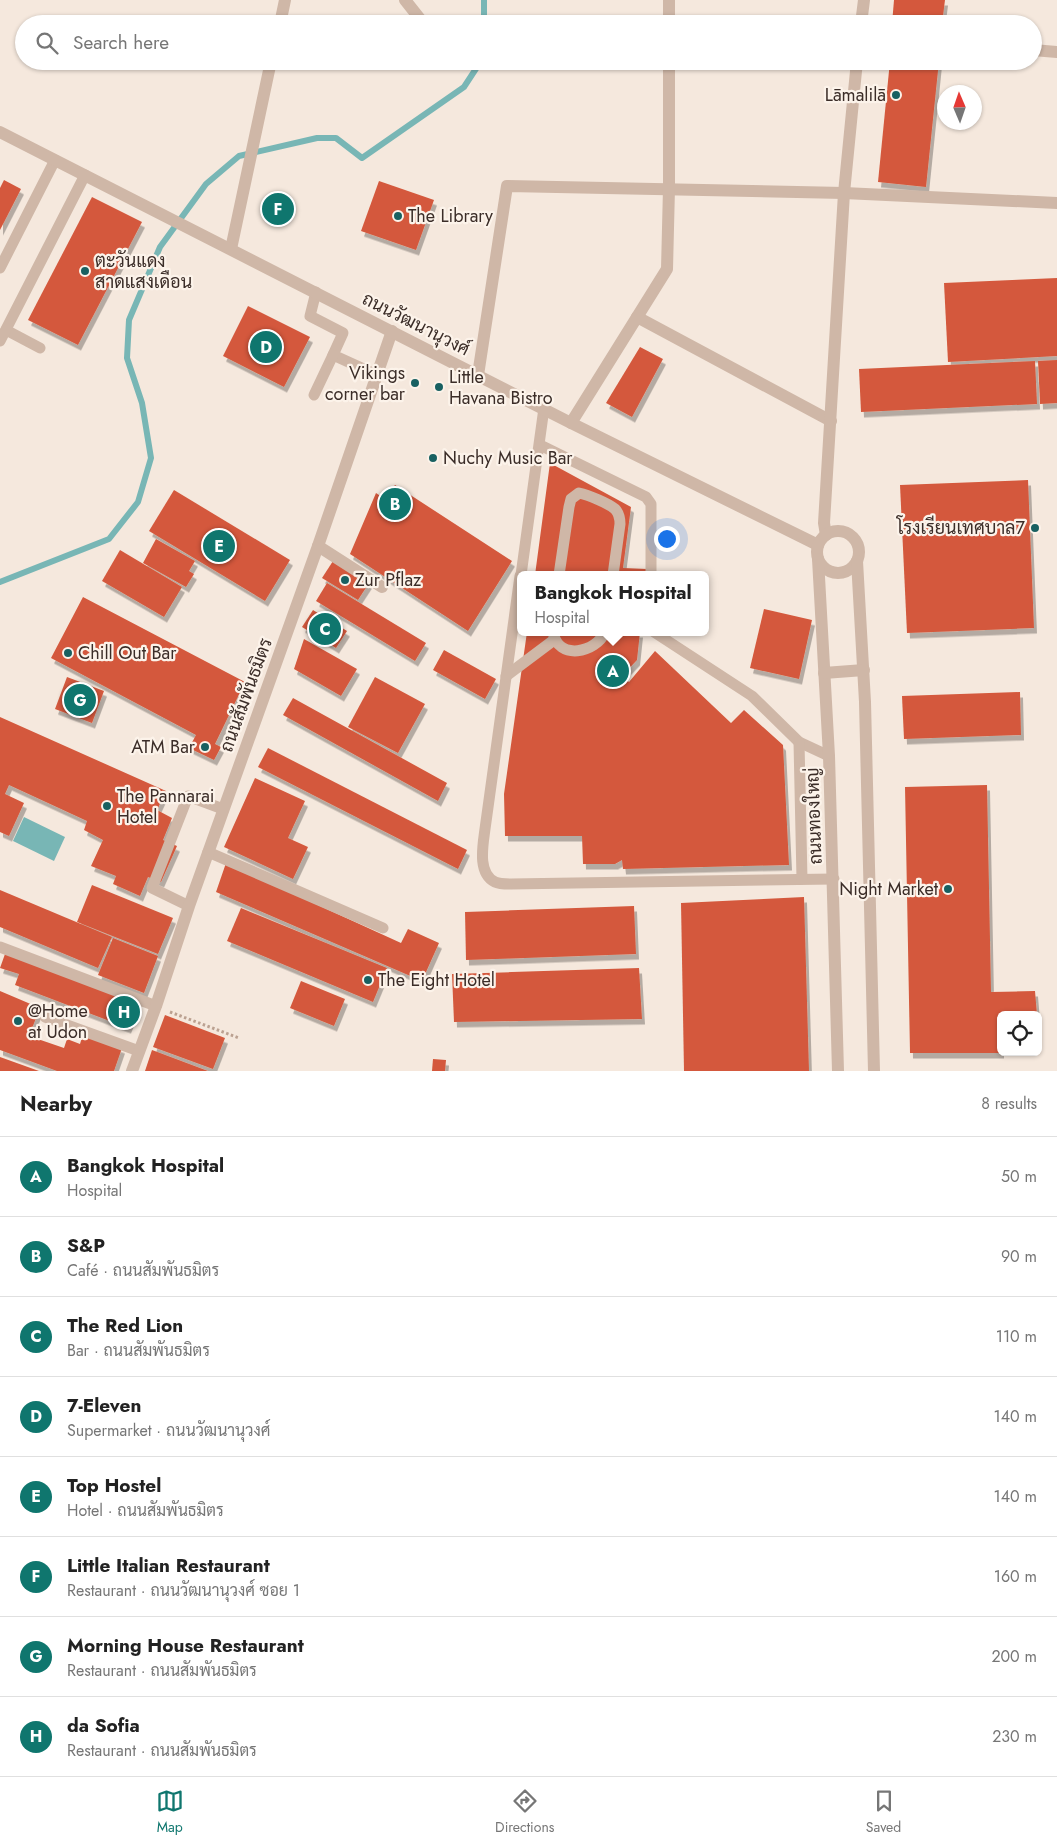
<!DOCTYPE html>
<html lang="en">
<head>
<meta charset="utf-8">
<style>
  body { margin:0; font-family:Jost,Sarabun,sans-serif; background:#f6f6f6; color:#222 }
  .controls { position:absolute; right:15px; bottom:15px; display:grid; overflow:hidden; border-radius:8px; box-shadow:0 1px 4px #0004 }
  .controls button { width:45px; height:45px; display:grid; place-items:center; padding:0; border:0; border-bottom:1px solid #e0e0e0; background:#fff; color:#222; font:25px sans-serif }
  .compass { position:absolute; left:937px; top:85px; width:45px; height:45px; border-radius:50%; background:#fff; box-shadow:0 1px 4px #0004; rotate:358deg }
  .you { position:absolute; left:666px; top:538px; width:18px; height:18px; margin:-12px; border:4px solid #fff; border-radius:50%; background:#1a73e8; box-shadow:0 0 0 8px #1a73e833 }
  .badge { display:grid; place-items:center; width:32px; height:32px; border-radius:50%; background:#0f766e; color:#fff; font-size:16px; font-weight:700 }
  .pin { position:absolute; translate:-50% -50%; border:2px solid #fff; box-shadow:0 1px 5px #0006 }
  .popup { position:absolute; left:517px; top:571px; width:192px; height:65px; box-sizing:border-box; display:grid; place-content:center; border-radius:8px; background:#fff; filter:drop-shadow(0 1px 4px #0005); font-size:16px; white-space:nowrap; color:#767676 }
  .popup b { font-size:19px; color:#222 }
  .popup::after { content:''; position:absolute; left:50%; top:100%; margin-left:-10px; border:10px solid transparent; border-top-color:#fff }
  .list { margin:0; padding:0; list-style:none }
  h2 { display:flex; justify-content:space-between; align-items:center; height:65px; margin:0; padding:0 20px; font-size:21px }
  h2 small { font-size:16px; font-weight:400; color:#767676 }
  .list li { display:grid; grid-template-columns:32px 1fr auto; gap:15px; align-items:center; box-sizing:border-box; height:80px; padding:0 20px; border-top:1px solid #e0e0e0 }
  .list b { display:block; font-size:19px; white-space:nowrap }
  .list p { margin:0; font-size:16px; white-space:nowrap; color:#767676 }
  .list em { font-size:16px; font-style:normal; color:#767676 }
  .icon { flex:none; width:28px; height:28px; fill:none; stroke:currentColor; stroke-width:2; stroke-linecap:round; stroke-linejoin:round }
  .map { position:relative; flex:none; width:1057px; height:1071px; overflow:hidden }
  .search { position:absolute; background:#fff; box-shadow:0 1px 4px #0004; left:15px; right:15px; top:15px; height:55px; display:flex; align-items:center; gap:12px; box-sizing:border-box; padding:0 18px; border-radius:28px; color:#767676; font-size:19px }
  .sheet { height:705px; background:#fff }
  nav { display:flex; justify-content:space-around; align-items:center; box-sizing:border-box; height:70px; border-top:1px solid #e0e0e0; background:#fff; font-size:14px; color:#767676 }
  nav a { display:grid; justify-items:center; gap:2px }
  nav .on { color:#0f766e }
  .map>svg:first-child { display:block }
  .water { fill:#78b6b5 }
  .lines { fill:none; stroke-linecap:round; stroke-linejoin:round }
  .stream { stroke:#78b6b5; stroke-width:6 }
  .building { fill:#d4593c; filter:url(#shadow) }
  .path { stroke:#bba191; stroke-width:3; stroke-dasharray:2.5 2.5; stroke-linecap:butt }
  .service { stroke:#cfb7a7; stroke-width:11 }
  .minor { stroke:#cfb7a7; stroke-width:12 }
  .tertiary { stroke:#cfb7a7; stroke-width:12 }
  .poi-dot { fill:#186061; stroke:#fcf3ea; stroke-width:2 }
  .labels { text-anchor:middle; stroke-width:4.5; stroke-linejoin:round; paint-order:stroke }
  .poi-label { font-size:18px; fill:#3b2d28; stroke:#fcf3ea; text-anchor:start }
  .street-label { font-size:18px; fill:#3b2d28; stroke:#fcf3ea }
</style>
</head>
<body>
<div class="map">
<svg width="1057" height="1071" viewBox="0 0 1057 1071">
  <defs>
    <filter id="shadow"><feDropShadow dx="3" dy="5.5" stdDeviation="0" flood-color="#0004"/></filter>
  </defs>
  <rect width="100%" height="100%" fill="#f5e8dd"/>
  <polygon class="water" points="24,817 65,837 54,861 13,841"/>
  <g class="lines">
    <g class="stream">
      <polyline points="484,0 484,24"/>
      <polyline points="0,582 109,539 138,502 151,458 142,403 127,358 129,320 160,247 206,184 239,156 317,138 336,138 362,158 464,87 481,61"/>
    </g>
  </g>
  <g class="building">
    <polygon points="894,0 945,0 942,24 892,24"/>
    <polygon points="890,61 939,61 926,187 878,182"/>
    <polygon points="4,180 21,189 0,230 0,188"/>
    <polygon points="379,181 434,200 416,250 361,231"/>
    <polygon points="92,197 142,222 78,345 28,320"/>
    <polygon points="1057,278 1057,356 948,362 944,283"/>
    <polygon points="248,306 310,337 284,387 223,356"/>
    <polygon points="640,347 663,359 632,417 606,403"/>
    <polygon points="1057,360 1057,403 1040,404 1038,361"/>
    <polygon points="1035,361 1037,404 861,412 859,369"/>
    <polygon points="550,463 631,507 623,568 647,569 646,575 535,575"/>
    <polygon points="1028,480 1034,628 907,633 900,485"/>
    <polygon points="395,485 512,561 468,631 350,554 376,493 385,499"/>
    <polygon points="174,490 290,560 265,601 149,531"/>
    <polygon points="156,539 195,561 189,571 194,574 186,587 143,563"/>
    <polygon points="120,550 182,587 164,617 102,581"/>
    <polygon points="333,561 369,583 358,600 322,578"/>
    <polygon points="327,583 426,643 415,661 316,601"/>
    <polygon points="83,597 245,682 215,744 221,747 214,760 189,748 196,735 51,658"/>
    <polygon points="764,609 812,620 799,679 750,668"/>
    <polygon points="313,610 347,631 336,648 302,627"/>
    <polygon points="527,632 640,632 637,660 622,676 629,682 655,651 731,723 744,710 783,745 789,865 623,869 622,860 615,864 583,864 582,836 505,836 504,794"/>
    <polygon points="304,639 357,669 341,696 294,669"/>
    <polygon points="444,650 496,679 485,699 433,670"/>
    <polygon points="67,677 104,691 92,723 55,709"/>
    <polygon points="375,677 425,704 398,753 348,727"/>
    <polygon points="1020,692 1021,735 904,739 902,696"/>
    <polygon points="293,698 447,783 438,801 283,715"/>
    <polygon points="0,717 166,791 157,810 172,818 163,840 177,846 161,882 148,877 140,896 113,884 116,876 91,866 103,840 84,830 87,821 9,785 5,794 24,803 9,836 0,832"/>
    <polygon points="268,748 467,850 458,869 258,767"/>
    <polygon points="255,778 305,801 288,838 308,847 293,879 224,847"/>
    <polygon points="987,785 991,992 1035,991 1037,1015 1001,1015 1001,1053 910,1053 905,787"/>
    <polygon points="226,863 401,943 408,929 439,943 422,981 216,892"/>
    <polygon points="92,885 173,918 158,954 77,922"/>
    <polygon points="0,890 112,937 98,968 0,927"/>
    <polygon points="804,897 809,1071 684,1071 681,903"/>
    <polygon points="634,906 636,954 466,960 465,912"/>
    <polygon points="241,908 387,968 373,1002 227,941"/>
    <polygon points="113,938 158,956 144,993 98,975"/>
    <polygon points="5,954 138,1004 128,1028 15,985 19,974 0,968"/>
    <polygon points="639,968 642,1019 454,1022 452,974"/>
    <polygon points="301,981 345,999 334,1026 290,1008"/>
    <polygon points="0,991 40,1008 29,1036 64,1048 67,1039 80,1044 83,1034 122,1048 114,1071 57,1071 0,1050"/>
    <polygon points="165,1015 225,1038 213,1069 153,1047"/>
    <polygon points="152,1050 208,1071 145,1071"/>
    <polygon points="0,1057 39,1071 0,1071"/>
    <polygon points="433,1059 446,1060 445,1071 432,1071"/>
  </g>
  <g class="lines">
    <polyline class="path" points="170,1012 239,1038"/>
    <g class="service">
      <polyline points="0,268 55,160"/>
      <polyline points="316,292 310,316 343,333 333,355 377,375"/>
      <polyline points="6,330 40,348"/>
      <polyline points="0,341 85,175"/>
      <polyline points="314,395 333,355"/>
      <polyline points="540,445 646,497 651,504 651,575"/>
      <polyline points="521,575 544,408"/>
      <path d="M 559,575 L 569,507 L 571,499 L 579,493 C 588,495 608,503 615,509 C 619,513 620,519 620,524 L 613,575"/>
      <path d="M 520,576 L 485,829 C 483,845 477,873 495,882 C 499,884 507,884 511,884 L 834,879"/>
      <path d="M 553,632 C 558,661 596,653 605,632"/>
      <polyline points="654,632 752,696 799,742 829,756"/>
      <polyline points="506,676 554,640"/>
      <polyline points="799,742 802,879"/>
      <polyline points="208,852 383,928"/>
      <polyline points="189,906 152,888 188,796 223,809"/>
      <polyline points="0,947 156,1006"/>
      <polyline points="45,1017 139,1051"/>
    </g>
    <g class="minor">
      <polyline points="405,0 424,24"/>
      <polyline points="669,0 669,24"/>
      <polyline points="280,24 285,0"/>
      <polyline points="861,24 864,0"/>
      <polyline points="1033,50 1057,52"/>
      <polyline points="231,249 271,61"/>
      <polyline points="637,317 831,421"/>
      <polyline points="478,375 507,186 844,193 1057,203"/>
      <polyline points="571,423 667,269 669,188 669,61"/>
      <polyline points="826,535 824,523 844,193 857,61"/>
      <polyline points="318,546 382,587"/>
      <polyline points="132,1071 156,1006 189,906 318,546 392,331"/>
    </g>
    <g class="tertiary">
      <polyline points="0,132 571,423 818,545"/>
      <circle cx="838" cy="552" r="21"/>
      <polyline points="818,559 829,756 838,1071"/>
      <polyline points="857,561 865,702 874,1071"/>
      <polyline points="824,673 864,670"/>
    </g>
  </g>
  <g class="poi-dot">
    <circle cx="896" cy="95" r="5"/>
    <circle cx="398" cy="216" r="5"/>
    <circle cx="85" cy="271" r="5"/>
    <circle cx="415" cy="383" r="5"/>
    <circle cx="439" cy="387" r="5"/>
    <circle cx="433" cy="458" r="5"/>
    <circle cx="1035" cy="528" r="5"/>
    <circle cx="345" cy="580" r="5"/>
    <circle cx="68" cy="653" r="5"/>
    <circle cx="205" cy="747" r="5"/>
    <circle cx="107" cy="806" r="5"/>
    <circle cx="948" cy="889" r="5"/>
    <circle cx="368" cy="980" r="5"/>
    <circle cx="18" cy="1021" r="5"/>
  </g>
  <g class="labels">
    <g class="poi-label">
      <text x="886" y="101" text-anchor="end">Lāmalilā</text>
      <text x="408" y="222">The Library</text>
      <text x="95" y="267">ตะวันแดง<tspan x="95" dy="21">สาดแสงเดือน</tspan></text>
      <text x="405" y="379" text-anchor="end">Vikings<tspan x="405" dy="21">corner bar</tspan></text>
      <text x="449" y="383">Little<tspan x="449" dy="21">Havana Bistro</tspan></text>
      <text x="443" y="464">Nuchy Music Bar</text>
      <text x="1025" y="534" text-anchor="end">โรงเรียนเทศบาล7</text>
      <text x="355" y="586">Zur Pflaz</text>
      <text x="78" y="659">Chill Out Bar</text>
      <text x="195" y="753" text-anchor="end">ATM Bar</text>
      <text x="117" y="802">The Pannarai<tspan x="117" dy="21">Hotel</tspan></text>
      <text x="938" y="895" text-anchor="end">Night Market</text>
      <text x="378" y="986">The Eight Hotel</text>
      <text x="28" y="1017">@Home<tspan x="28" dy="21">at Udon</tspan></text>
    </g>
    <g class="street-label">
      <text transform="translate(416 324) rotate(27)" y="6">ถนนวัฒนานุวงศ์</text>
      <text transform="translate(246 695) rotate(-70)" y="6">ถนนสัมพันธมิตร</text>
      <text transform="translate(814 816) rotate(-92)" y="6">ถนนทองใหญ่</text>
    </g>
  </g>
</svg>
<div class="controls">
<button><svg class="icon" aria-label="locate" viewBox="0 0 24 24"><circle cx="12" cy="12" r="6"/><path d="M12 2v4M12 18v4M2 12h4M18 12h4"/></svg></button>
</div>
<svg class="compass" viewBox="-18 -18 36 36"><path d="M0-13l5 13h-10z" fill="#e53935"/><path d="M0 13l5-13h-10z" fill="#767676"/></svg>
<div class="you"></div>
<div class="pin badge" style="left:613px;top:671px">A</div>
<div class="popup"><b>Bangkok Hospital</b>Hospital</div>
<div class="pin badge" style="left:395px;top:504px">B</div>
<div class="pin badge" style="left:325px;top:629px">C</div>
<div class="pin badge" style="left:266px;top:347px">D</div>
<div class="pin badge" style="left:219px;top:546px">E</div>
<div class="pin badge" style="left:278px;top:209px">F</div>
<div class="pin badge" style="left:80px;top:700px">G</div>
<div class="pin badge" style="left:124px;top:1012px">H</div>
<div class="search"><svg class="icon" aria-label="search" viewBox="0 0 24 24"><circle cx="10" cy="10" r="6"/><path d="M15 15l6 6"/></svg>Search here</div>
</div>
<section class="sheet">
<h2>Nearby<small>8 results</small></h2>
<ul class="list">
<li><span class="badge">A</span><div><b>Bangkok Hospital</b><p>Hospital</p></div><em>50 m</em></li>
<li><span class="badge">B</span><div><b>S&amp;P</b><p>Café · ถนนสัมพันธมิตร</p></div><em>90 m</em></li>
<li><span class="badge">C</span><div><b>The Red Lion</b><p>Bar · ถนนสัมพันธมิตร</p></div><em>110 m</em></li>
<li><span class="badge">D</span><div><b>7-Eleven</b><p>Supermarket · ถนนวัฒนานุวงศ์</p></div><em>140 m</em></li>
<li><span class="badge">E</span><div><b>Top Hostel</b><p>Hotel · ถนนสัมพันธมิตร</p></div><em>140 m</em></li>
<li><span class="badge">F</span><div><b>Little Italian Restaurant</b><p>Restaurant · ถนนวัฒนานุวงศ์ ซอย 1</p></div><em>160 m</em></li>
<li><span class="badge">G</span><div><b>Morning House Restaurant</b><p>Restaurant · ถนนสัมพันธมิตร</p></div><em>200 m</em></li>
<li><span class="badge">H</span><div><b>da Sofia</b><p>Restaurant · ถนนสัมพันธมิตร</p></div><em>230 m</em></li>
</ul>
</section>
<nav>
<a class="on"><svg class="icon" aria-label="map" viewBox="0 0 24 24"><path d="M3 6l6-2 6 2 6-2v14l-6 2-6-2-6 2zM9 4v14M15 6v14"/></svg>Map</a>
<a><svg class="icon" aria-label="directions" viewBox="0 0 24 24"><path d="M12 3l9 9-9 9-9-9zM9 14v-3h6M13 9l2 2-2 2"/></svg>Directions</a>
<a><svg class="icon" aria-label="saved" viewBox="0 0 24 24"><path d="M7 4h10v16l-5-4-5 4z"/></svg>Saved</a>
</nav>
</body>
</html>
